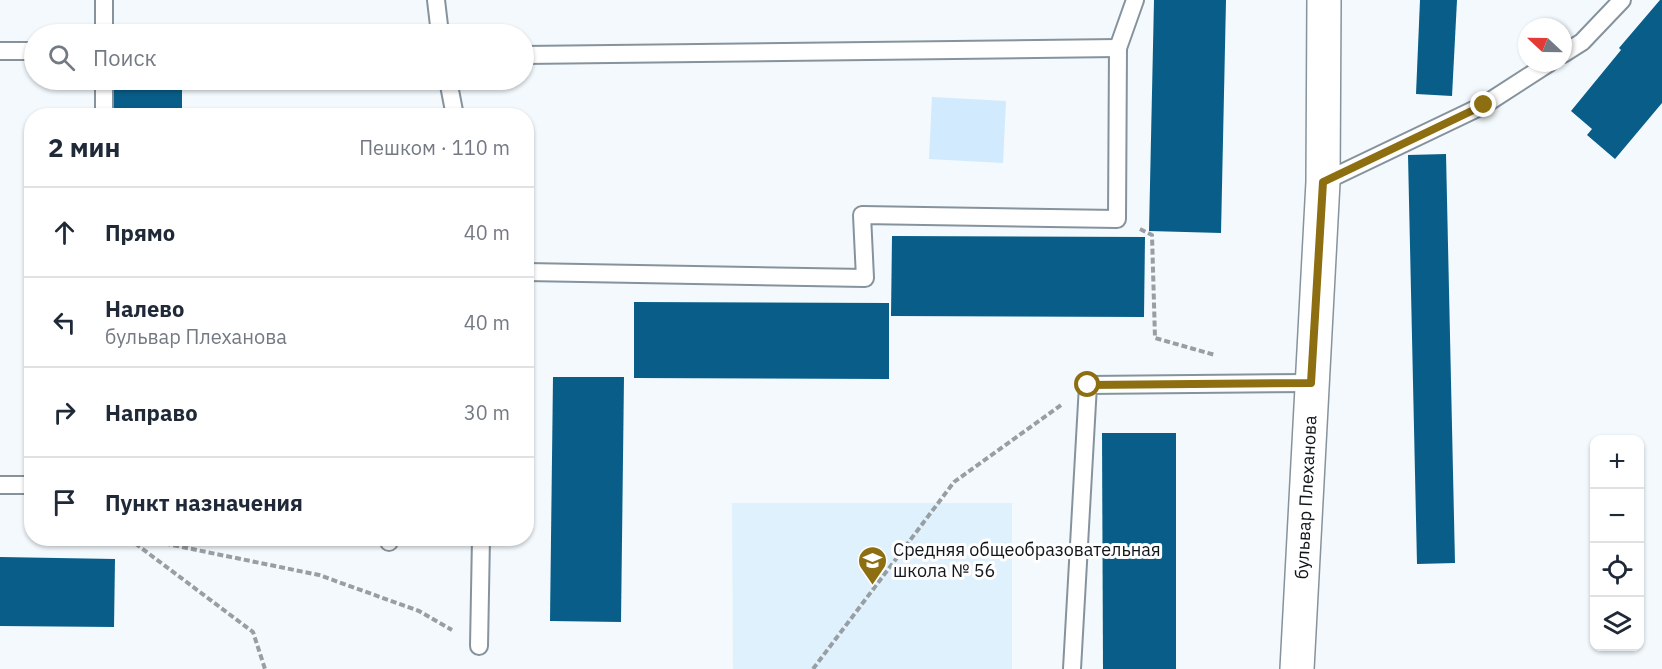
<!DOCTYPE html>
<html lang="ru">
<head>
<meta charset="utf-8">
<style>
  body { margin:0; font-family:"IBM Plex Sans",sans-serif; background:#f2f2f3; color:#1f2937 }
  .controls { position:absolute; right:18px; bottom:18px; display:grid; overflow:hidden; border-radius:12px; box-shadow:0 2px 4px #0004 }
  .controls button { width:54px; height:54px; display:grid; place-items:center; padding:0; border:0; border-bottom:2px solid #e0e1e3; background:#fff; color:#1f2937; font:30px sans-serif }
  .compass { position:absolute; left:1518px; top:18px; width:54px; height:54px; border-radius:50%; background:#fff; box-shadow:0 2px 4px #0004; rotate:292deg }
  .stop { position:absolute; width:18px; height:18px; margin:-14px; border:4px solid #8d6f12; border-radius:50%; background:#fff }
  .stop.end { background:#8d6f12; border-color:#fff; box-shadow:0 2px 6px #0008 }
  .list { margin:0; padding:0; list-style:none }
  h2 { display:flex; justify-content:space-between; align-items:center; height:78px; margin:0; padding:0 24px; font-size:26px }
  h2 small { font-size:20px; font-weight:400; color:#747a83 }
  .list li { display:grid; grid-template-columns:39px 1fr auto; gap:18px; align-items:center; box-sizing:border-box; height:90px; padding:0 24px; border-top:2px solid #e0e1e3 }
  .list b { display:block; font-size:22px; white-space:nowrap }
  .list p { margin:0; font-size:20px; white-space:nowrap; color:#747a83 }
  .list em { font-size:20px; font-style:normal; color:#747a83 }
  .icon { flex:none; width:33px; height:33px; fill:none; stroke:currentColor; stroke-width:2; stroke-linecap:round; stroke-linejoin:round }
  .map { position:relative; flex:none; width:1662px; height:669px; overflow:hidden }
  .search { position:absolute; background:#fff; box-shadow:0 2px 4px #0004; left:24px; top:24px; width:510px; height:66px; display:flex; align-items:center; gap:15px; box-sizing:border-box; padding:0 21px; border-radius:33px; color:#747a83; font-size:22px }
  .panel { position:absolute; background:#fff; box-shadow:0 2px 4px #0004; left:24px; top:108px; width:510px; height:438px; border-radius:24px }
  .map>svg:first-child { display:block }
  .built { fill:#e0f1fe }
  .green { fill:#d1eafd }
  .building { fill:#085e89 }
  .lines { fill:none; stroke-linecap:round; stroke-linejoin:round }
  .lane-casing { stroke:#86939d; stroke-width:20 }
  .street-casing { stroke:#86939d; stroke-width:36 }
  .path { stroke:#999ea2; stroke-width:4; stroke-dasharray:6 3; stroke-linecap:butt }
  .lane { stroke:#fff; stroke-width:16 }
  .street { stroke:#fff; stroke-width:33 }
  .route { stroke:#8d6f12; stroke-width:8 }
  .labels { text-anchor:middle; stroke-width:6; stroke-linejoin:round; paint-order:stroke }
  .street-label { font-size:18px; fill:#11161a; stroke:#fff }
  .poi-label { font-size:18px; fill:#11161a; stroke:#fff; text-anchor:start }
</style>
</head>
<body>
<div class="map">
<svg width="1662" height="669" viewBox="0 0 1662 669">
  <rect width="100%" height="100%" fill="#f3f9fd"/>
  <polygon class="built" points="732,503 1012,503 1012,669 733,669"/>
  <polygon class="green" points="932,97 1006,101 1003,163 929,159"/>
  <g class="building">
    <polygon points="1154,0 1226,0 1221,233 1149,231"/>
    <polygon points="1420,0 1457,0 1452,96 1416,94"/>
    <polygon points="1660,0 1662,0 1662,103 1615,159 1587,135 1592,129 1571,111 1621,50 1619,48"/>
    <polygon points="181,28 181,34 114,34 114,29"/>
    <rect x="114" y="80" width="68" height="36"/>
    <polygon points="1446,154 1455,563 1417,564 1408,155"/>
    <polygon points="892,236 1145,237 1144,317 891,316"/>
    <polygon points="634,302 889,303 889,379 634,378"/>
    <polygon points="553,377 624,377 621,622 550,621"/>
    <polygon points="1102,433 1176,433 1176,669 1103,669"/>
    <polygon points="0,557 115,559 114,627 0,626"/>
  </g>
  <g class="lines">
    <defs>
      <g id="lane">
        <polyline points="436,0 440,34"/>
        <polyline points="104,34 104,0"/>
        <polyline points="0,51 34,51"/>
        <polyline points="1563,54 1582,42 1622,0"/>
        <polyline points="524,55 1118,48"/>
        <polyline points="104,80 104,116"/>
        <polyline points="448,80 455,116"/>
        <polyline points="1323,182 1484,105 1549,63"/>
        <polyline points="526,272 865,278 862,215 1117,219 1118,48 1135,0"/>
        <polyline points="0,485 32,485"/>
        <polyline points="389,542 389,538"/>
        <polyline points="479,646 481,538"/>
        <polyline points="1072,669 1088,385 1311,383"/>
      </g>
      <g id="street">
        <path id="s1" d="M 1297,669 L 1323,182 L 1324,0"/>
      </g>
    </defs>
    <use href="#lane" class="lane-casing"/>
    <use href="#street" class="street-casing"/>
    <g class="path">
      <polyline points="1140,229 1152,235 1155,338 1215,355"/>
      <polyline points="128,538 253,632 265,669"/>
      <polyline points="138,538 319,575 419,611 452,630"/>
      <polyline points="813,669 954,482 1061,405"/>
    </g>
    <use href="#lane" class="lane"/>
    <use href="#street" class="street"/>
  </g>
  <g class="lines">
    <polyline class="route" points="1088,385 1311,383 1323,182 1484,105"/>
  </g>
  <defs>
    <symbol id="school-pin" viewBox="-11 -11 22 30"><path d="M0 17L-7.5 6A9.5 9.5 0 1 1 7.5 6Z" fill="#8d6f12" stroke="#fff"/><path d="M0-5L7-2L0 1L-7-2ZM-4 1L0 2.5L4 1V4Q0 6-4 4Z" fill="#fff"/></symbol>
  </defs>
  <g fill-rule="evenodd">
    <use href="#school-pin" x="856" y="544" width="33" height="45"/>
  </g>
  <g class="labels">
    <g class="street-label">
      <text dy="6" stroke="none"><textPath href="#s1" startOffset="172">бульвар Плеханова</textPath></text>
    </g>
    <g class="poi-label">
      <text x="893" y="556">Средняя общеобразовательная<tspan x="893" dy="21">школа № 56</tspan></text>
    </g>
  </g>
</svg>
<div class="controls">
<button>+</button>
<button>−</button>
<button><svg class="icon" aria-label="locate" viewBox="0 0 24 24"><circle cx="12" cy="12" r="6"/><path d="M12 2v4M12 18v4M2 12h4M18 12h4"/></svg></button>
<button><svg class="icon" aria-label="layers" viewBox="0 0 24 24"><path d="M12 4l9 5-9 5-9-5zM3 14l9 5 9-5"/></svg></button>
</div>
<svg class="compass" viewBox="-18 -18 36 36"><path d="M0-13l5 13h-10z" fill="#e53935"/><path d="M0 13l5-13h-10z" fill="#747a83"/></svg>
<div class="stop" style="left:1088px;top:385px"></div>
<div class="stop end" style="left:1484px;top:105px"></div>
<div class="search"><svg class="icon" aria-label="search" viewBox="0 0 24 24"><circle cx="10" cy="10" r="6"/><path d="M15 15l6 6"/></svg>Поиск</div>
<section class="panel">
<h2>2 мин<small>Пешком · 110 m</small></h2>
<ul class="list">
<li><svg class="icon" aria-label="ahead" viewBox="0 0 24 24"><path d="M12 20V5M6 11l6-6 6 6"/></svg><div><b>Прямо</b></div><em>40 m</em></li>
<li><svg class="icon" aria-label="left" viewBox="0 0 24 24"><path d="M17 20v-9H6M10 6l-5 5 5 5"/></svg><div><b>Налево</b><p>бульвар Плеханова</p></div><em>40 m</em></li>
<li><svg class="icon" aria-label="right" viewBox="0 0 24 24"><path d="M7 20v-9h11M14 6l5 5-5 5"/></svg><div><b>Направо</b></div><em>30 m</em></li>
<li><svg class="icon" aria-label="arrive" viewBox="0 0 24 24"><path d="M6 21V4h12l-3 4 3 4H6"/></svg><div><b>Пункт назначения</b></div></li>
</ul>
</section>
</div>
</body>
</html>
